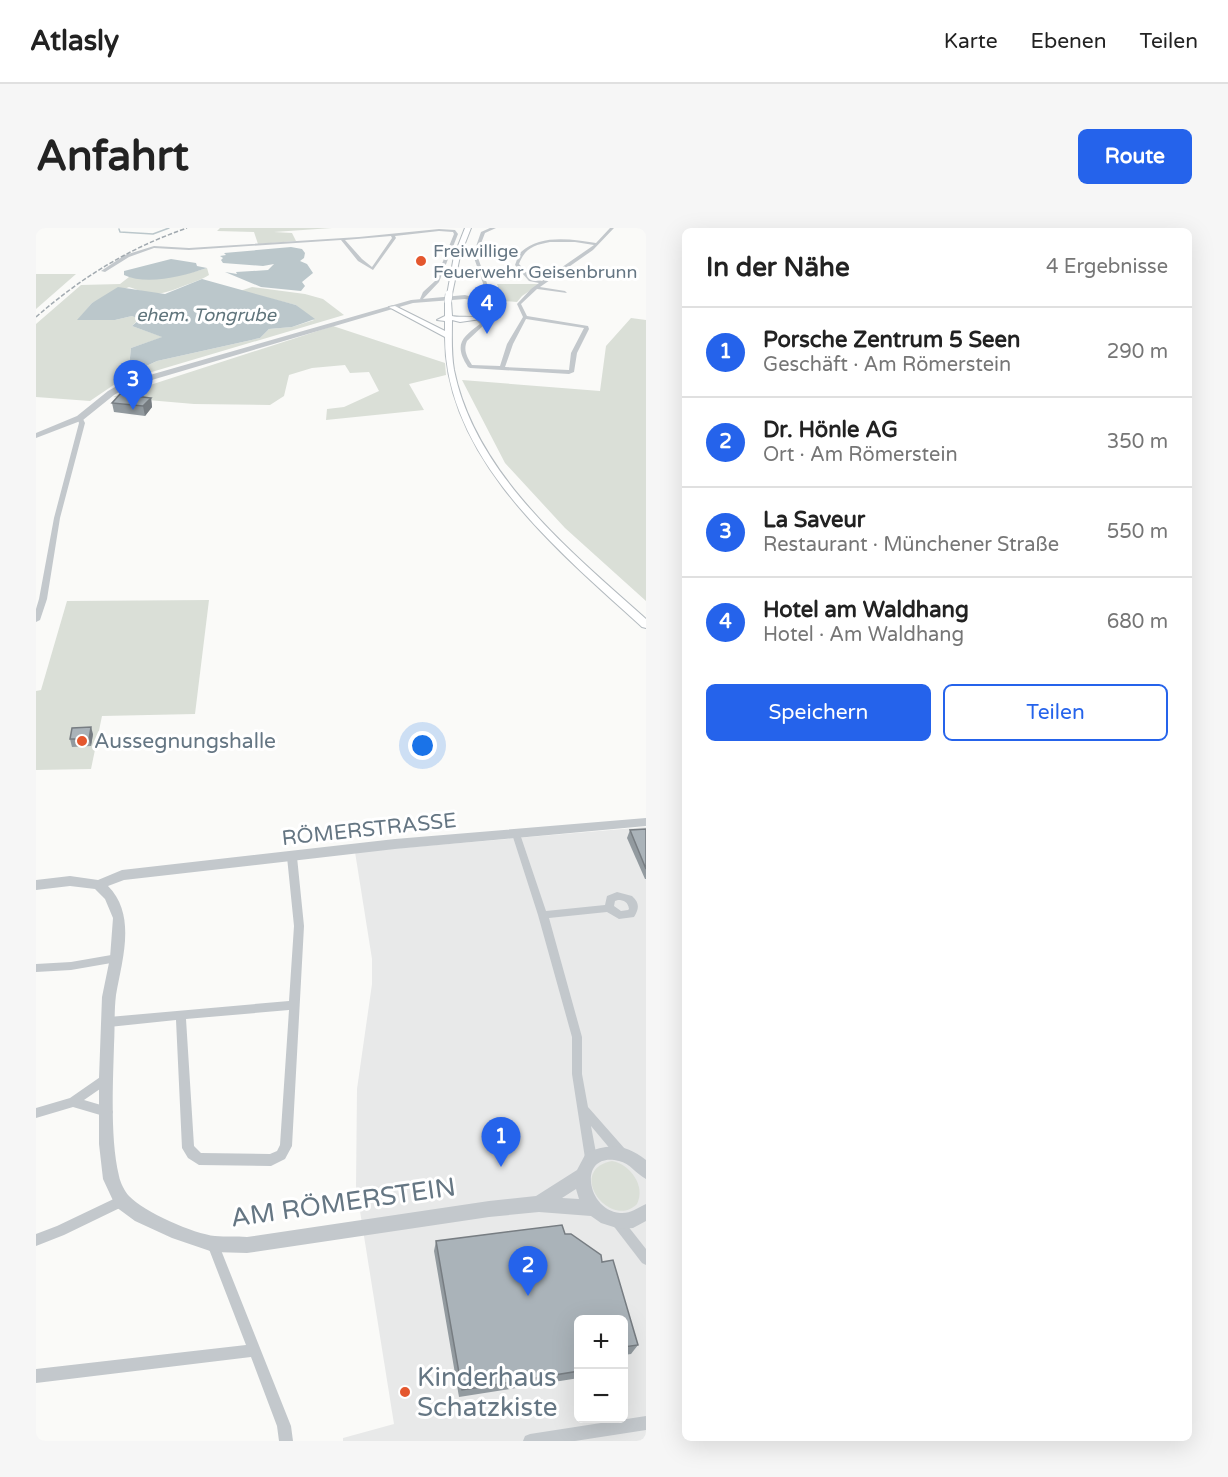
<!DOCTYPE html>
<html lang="de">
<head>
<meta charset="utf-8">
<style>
  body { margin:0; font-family:"Varela Round",sans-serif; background:#f6f6f6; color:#222 }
  .controls { position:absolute; right:18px; bottom:18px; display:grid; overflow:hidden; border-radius:9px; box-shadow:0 6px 24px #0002 }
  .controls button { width:54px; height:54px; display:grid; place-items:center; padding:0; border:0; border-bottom:2px solid #e0e0e0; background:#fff; color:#222; font:30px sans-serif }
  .you { position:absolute; left:387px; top:518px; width:21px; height:21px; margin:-15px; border:4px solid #fff; border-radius:50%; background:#1a73e8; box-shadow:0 0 0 9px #1a73e833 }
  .badge { display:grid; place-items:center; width:39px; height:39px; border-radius:50%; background:#2563eb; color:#fff; font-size:20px; font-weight:700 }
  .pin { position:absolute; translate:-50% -50px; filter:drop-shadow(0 2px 3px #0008) }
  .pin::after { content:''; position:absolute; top:32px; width:21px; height:18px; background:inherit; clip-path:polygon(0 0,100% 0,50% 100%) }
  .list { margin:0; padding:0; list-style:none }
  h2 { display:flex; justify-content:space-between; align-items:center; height:78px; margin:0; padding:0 24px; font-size:26px }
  h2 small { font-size:20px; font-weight:400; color:#767676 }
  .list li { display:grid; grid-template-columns:39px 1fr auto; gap:18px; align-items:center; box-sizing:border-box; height:90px; padding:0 24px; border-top:2px solid #e0e0e0 }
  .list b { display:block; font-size:22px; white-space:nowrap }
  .list p { margin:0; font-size:20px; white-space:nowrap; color:#767676 }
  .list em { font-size:20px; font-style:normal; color:#767676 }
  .actions { display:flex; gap:12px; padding:18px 24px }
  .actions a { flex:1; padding:14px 0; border:2px solid #2563eb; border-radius:9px; text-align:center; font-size:21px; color:#2563eb }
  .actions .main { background:#2563eb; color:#fff }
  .map { position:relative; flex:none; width:610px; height:1213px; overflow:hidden; border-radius:9px }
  header { display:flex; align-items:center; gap:36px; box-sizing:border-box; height:84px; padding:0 30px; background:#fff; border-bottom:2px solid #e0e0e0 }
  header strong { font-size:28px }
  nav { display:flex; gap:33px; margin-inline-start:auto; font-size:21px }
  .intro { display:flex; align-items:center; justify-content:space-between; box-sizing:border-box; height:144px; padding:0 36px }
  h1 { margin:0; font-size:42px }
  .button { padding:15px 27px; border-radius:9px; background:#2563eb; color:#fff; font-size:21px; font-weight:700 }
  main { display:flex; gap:36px; padding:0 36px }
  aside { flex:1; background:#fff; border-radius:9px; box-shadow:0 6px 24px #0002 }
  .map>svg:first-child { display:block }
  .built { fill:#e8e9e9; fill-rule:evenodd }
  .green { fill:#dadfd7 }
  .water { fill:#bbc7cb }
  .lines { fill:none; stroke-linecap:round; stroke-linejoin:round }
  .stream { stroke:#bbc7cb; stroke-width:1.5 }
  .secondary-casing { stroke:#b3babf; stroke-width:2 }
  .minor { fill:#c3c8cc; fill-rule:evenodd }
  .tertiary { fill:#c3c8cc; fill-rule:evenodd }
  .secondary { fill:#fff; fill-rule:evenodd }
  .rail { stroke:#a2aab0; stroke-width:1.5; stroke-dasharray:4.5 2; stroke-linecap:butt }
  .secondary-bridge-casing { stroke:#b3babf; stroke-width:8; stroke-linecap:butt }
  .secondary-bridge { stroke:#fff; stroke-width:7 }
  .wall { fill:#929a9f }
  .shaded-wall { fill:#777d82 }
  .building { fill:#aab3b9; stroke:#777d82; stroke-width:1.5 }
  .poi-dot { fill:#e4572e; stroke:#fff; stroke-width:2 }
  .labels { text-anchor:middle; stroke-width:6; stroke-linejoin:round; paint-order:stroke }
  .far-poi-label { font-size:18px; fill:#657683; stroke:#fff; text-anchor:start }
  .far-water-label { font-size:18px; font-style:italic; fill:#60757c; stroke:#fff }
  .poi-label { font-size:21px; fill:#657683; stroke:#fff; text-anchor:start }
  .street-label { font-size:21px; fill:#657683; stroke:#fff }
  .near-street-label { font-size:26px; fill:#657683; stroke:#fff }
  .near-poi-label { font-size:26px; fill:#657683; stroke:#fff; text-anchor:start }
</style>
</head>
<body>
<header>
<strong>Atlasly</strong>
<nav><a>Karte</a><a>Ebenen</a><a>Teilen</a></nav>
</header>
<div class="intro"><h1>Anfahrt</h1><a class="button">Route</a></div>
<main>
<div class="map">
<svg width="610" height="1213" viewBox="0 0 610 1213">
  <rect width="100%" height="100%" fill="#fafaf8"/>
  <path class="built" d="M 610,599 L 610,1213 L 307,1213 L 307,1210 L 358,1196 L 320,958 L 321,861 L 336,756 L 336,731 L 319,624 ZM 542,1092 L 588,1092 L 588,1190 L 542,1190 Z"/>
  <g class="green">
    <polygon points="184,0 296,0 238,4 256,5 260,13 222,16 218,4 181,3"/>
    <path d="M 171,40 L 173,47 C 165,52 158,54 150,57 C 124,67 121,69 93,59 L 56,75 L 42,92 L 79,92 L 96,88 L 104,90 L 96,98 L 127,109 L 95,120 L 93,139 L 82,145 L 106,140 L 121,133 L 224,110 L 233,101 L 256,99 L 278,92 L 260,77 L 204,63 L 216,59 L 269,66 L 287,71 L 308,87 L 82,154 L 54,173 L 0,169 L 0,96 L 45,57 L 84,56 L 93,49 C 119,53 145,48 171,40 Z"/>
    <polygon points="0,46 40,46 0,81"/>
    <polygon points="461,56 504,56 486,68 481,74 467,73"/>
    <polygon points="595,90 610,92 610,373 529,300 469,235 426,152 564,163 570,118"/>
    <polygon points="297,98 409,135 410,147 373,156 388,182 290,192 291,181 308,179 343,163 333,144 314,145 309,137 276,140 253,147 248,168 234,177 158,176 77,169"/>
    <polygon points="173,372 159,486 66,488 55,541 0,542 0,463 5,462 31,373"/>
    <path d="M 576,933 C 594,936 610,958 601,976 C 574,1003 529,942 576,933 Z"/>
  </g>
  <g class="water">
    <polygon points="255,19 266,21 269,25 268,30 264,33 271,36 277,45 266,54 269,58 265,63 225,59 189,44 201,46 200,44 232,42 238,36 227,38 187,35 185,32 187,30 184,28 190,27 188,25"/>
    <path d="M 135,31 L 160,35 L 161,38 L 171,40 C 147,48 111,58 88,47 L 88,43 Z"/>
    <polygon points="166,51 260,77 279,91 256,99 233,101 224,110 121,133 106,140 78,146 93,139 95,120 126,109 96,98 104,91 96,88 79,92 41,92 56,75 82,59 129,66"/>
  </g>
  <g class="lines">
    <polyline class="stream" points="83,1 84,4 117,6 133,0"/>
    <defs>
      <g id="secondary">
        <polygon points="429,0 435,0 424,28 416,66 411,67 418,28"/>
        <path d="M 412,71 L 415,73 L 416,88 C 425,90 437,87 445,91 L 424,94 L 416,92 C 416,108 415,125 418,142 C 439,246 535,324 610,391 L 610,400 L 606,399 C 524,324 409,231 409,109 L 353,79 L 359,78 L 409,103 L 409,93 L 401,92 L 409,88 L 409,73 Z"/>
      </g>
    </defs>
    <use href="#secondary" class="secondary-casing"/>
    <g class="minor">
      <path d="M 454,0 L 460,0 L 449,5 L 444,18 L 485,24 C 504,6 536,11 560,15 L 574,0 L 578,0 L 557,22 L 504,59 L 529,63 L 531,65 L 501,61 L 485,76 L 491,88 L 552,98 L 553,101 L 541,125 L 538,144 L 533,146 L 434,140 L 432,139 C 418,117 425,110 444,96 L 439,91 L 441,90 L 449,96 L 431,113 C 427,122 431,129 436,137 L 464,138 L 471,116 L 487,89 L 481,76 L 495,61 L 503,55 L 493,53 L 479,37 L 483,26 L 443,21 L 441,27 L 453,61 L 442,71 L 438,71 L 438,69 L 449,61 L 437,27 L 445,4 ZM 514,14 L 539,14 L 558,17 L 506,53 L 497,51 L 483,36 C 489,20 498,17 514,14 ZM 490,91 L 548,100 L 535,125 L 533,142 L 469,139 L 477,116 Z"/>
      <path d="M 403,1 L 419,2 L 422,6 L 403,54 L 386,72 L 384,71 L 387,64 L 399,53 L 418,6 L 417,4 L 403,3 L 359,8 L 360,10 L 337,42 L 322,33 L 305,12 L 153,22 L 118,20 L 93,29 L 69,44 L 65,43 L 89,27 L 118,18 L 153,20 L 323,9 ZM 355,8 L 356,10 L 336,39 L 326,31 L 309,12 Z"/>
      <polygon points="44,188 46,189 49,195 24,290 11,371 4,392 0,394 0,381 3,371 18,290 43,195 41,190"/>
      <path d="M 480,603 L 484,606 L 510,683 L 569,677 L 571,668 L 581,664 L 596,668 C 604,675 603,681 598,689 L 583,691 L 571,684 L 513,690 L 546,809 L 546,846 L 552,879 L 589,921 L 591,925 L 589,929 L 585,931 L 581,929 L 555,898 L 561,930 L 559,934 L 555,936 L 551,934 L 549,930 L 536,846 L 536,809 L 502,687 L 476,606 ZM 582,672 C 588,672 592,674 593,681 L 592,682 L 585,683 L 578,678 L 579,673 Z"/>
      <path d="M 256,626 L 259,627 L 261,629 L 268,698 L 256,918 L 249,931 L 235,938 L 163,937 L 152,930 L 146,920 L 140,792 L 73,799 L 69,797 L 68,794 L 69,791 L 73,789 L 253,773 L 258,698 L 251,629 L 253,627 ZM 253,782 L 244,917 L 241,923 L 234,926 L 165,925 L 158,918 L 150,791 Z"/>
      <polygon points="81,726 85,727 86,730 85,733 81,734 35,742 0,744 0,736 35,734"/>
      <polygon points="70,845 74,846 75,850 74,854 48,872 75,880 77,884 75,888 71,889 37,879 0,890 0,880 34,870"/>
      <polygon points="86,967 90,969 92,973 90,977 28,1007 0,1018 0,1006 21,998"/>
      <polygon points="580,986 584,988 610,1021 610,1037 606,1035 576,996 574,992 576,988"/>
      <polygon points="177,1010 181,1012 255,1198 257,1213 243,1213 241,1198 215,1129 0,1155 0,1141 210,1117 171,1016 173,1012"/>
      <polygon points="610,1188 610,1202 539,1213 487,1213 489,1208 494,1206"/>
    </g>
    <g class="tertiary">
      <polygon points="429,67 452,73 454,79 443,92 438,91 448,79 446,74 429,71 377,75 92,159 78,167 47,192 0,210 0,205 41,188 72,163 86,155 375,72"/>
      <path d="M 610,590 L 610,598 L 359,621 L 88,652 L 72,658 C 101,687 86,732 80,767 C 78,783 79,800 78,817 C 77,855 74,912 83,948 C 84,954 89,964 93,968 C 108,984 158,1006 179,1008 C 190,1009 200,1008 211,1009 L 453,973 L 500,968 L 541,942 L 550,925 C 572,915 590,916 610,932 L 610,951 C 600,946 594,935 583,933 C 541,923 550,982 584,985 C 594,986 601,980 610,976 L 610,993 L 597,1000 L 584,1001 L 565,995 L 555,988 L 503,984 L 453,989 L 211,1025 L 177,1024 L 136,1010 L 99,993 L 80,979 L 67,951 L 63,916 L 63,850 L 66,769 L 74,730 L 77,690 L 69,671 L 59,661 L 34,658 L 0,662 L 0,652 L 34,648 L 62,652 L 86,642 L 359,611 ZM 540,961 L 543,971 L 526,970 Z"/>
    </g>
    <use href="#secondary" class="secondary"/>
    <path class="rail" d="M 0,89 C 46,49 93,20 151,0"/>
    <defs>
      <polyline id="secondary-bridge" points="412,73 413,66"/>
    </defs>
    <use href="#secondary-bridge" class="secondary-bridge-casing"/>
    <use href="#secondary-bridge" class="secondary-bridge"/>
  </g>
  <g class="wall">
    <polygon points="115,170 116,179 109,188 78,184 76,175"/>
    <polygon points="57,506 55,518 36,519 34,511"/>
    <polygon points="610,601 610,651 609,651 591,610 594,602"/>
    <polygon points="529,1006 566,1034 602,1117 595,1126 588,1127 588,1092 543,1092 543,1150 423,1169 398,1023 400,1013"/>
  </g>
  <g class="shaded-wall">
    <polygon points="115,170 116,179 109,188 107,178"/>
    <polygon points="55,499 57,506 55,518 53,511"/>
  </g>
  <g class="building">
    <polygon points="84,166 115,170 107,178 76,175"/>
    <polygon points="55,499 53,511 34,511 36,500"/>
    <polygon points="610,601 610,641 594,602"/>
    <polygon points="526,997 529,1006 535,1006 565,1027 566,1034 577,1032 602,1117 588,1119 588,1092 543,1092 543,1143 426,1162 400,1013"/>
  </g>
  <g class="poi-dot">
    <circle cx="385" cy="33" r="6"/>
    <circle cx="46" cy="513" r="6"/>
    <circle cx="369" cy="1164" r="6"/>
  </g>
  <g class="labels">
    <g class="far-poi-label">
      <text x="397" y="29">Freiwillige<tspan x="397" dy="21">Feuerwehr Geisenbrunn</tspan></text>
    </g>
    <g class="far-water-label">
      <text x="170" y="93">ehem. Tongrube</text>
    </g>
    <g class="poi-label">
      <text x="58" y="520">Aussegnungshalle</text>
    </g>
    <g class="street-label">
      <text transform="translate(333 601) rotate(-6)" y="7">RÖMERSTRASSE</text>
    </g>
    <g class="near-street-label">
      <text transform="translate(307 974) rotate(-8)" y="9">AM RÖMERSTEIN</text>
    </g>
    <g class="near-poi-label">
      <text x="381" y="1158">Kinderhaus<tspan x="381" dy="30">Schatzkiste</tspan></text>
    </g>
  </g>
</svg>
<div class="controls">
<button>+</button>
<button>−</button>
</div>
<div class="you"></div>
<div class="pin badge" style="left:465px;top:939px">1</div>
<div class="pin badge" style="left:492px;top:1068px">2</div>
<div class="pin badge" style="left:97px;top:182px">3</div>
<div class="pin badge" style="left:451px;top:106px">4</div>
</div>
<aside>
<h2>In der Nähe<small>4 Ergebnisse</small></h2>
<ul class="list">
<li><span class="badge">1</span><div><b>Porsche Zentrum 5 Seen</b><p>Geschäft · Am Römerstein</p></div><em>290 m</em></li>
<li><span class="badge">2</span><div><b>Dr. Hönle AG</b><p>Ort · Am Römerstein</p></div><em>350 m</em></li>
<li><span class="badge">3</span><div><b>La Saveur</b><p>Restaurant · Münchener Straße</p></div><em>550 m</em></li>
<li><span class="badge">4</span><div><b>Hotel am Waldhang</b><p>Hotel · Am Waldhang</p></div><em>680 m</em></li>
</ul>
<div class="actions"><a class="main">Speichern</a><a>Teilen</a></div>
</aside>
</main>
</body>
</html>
